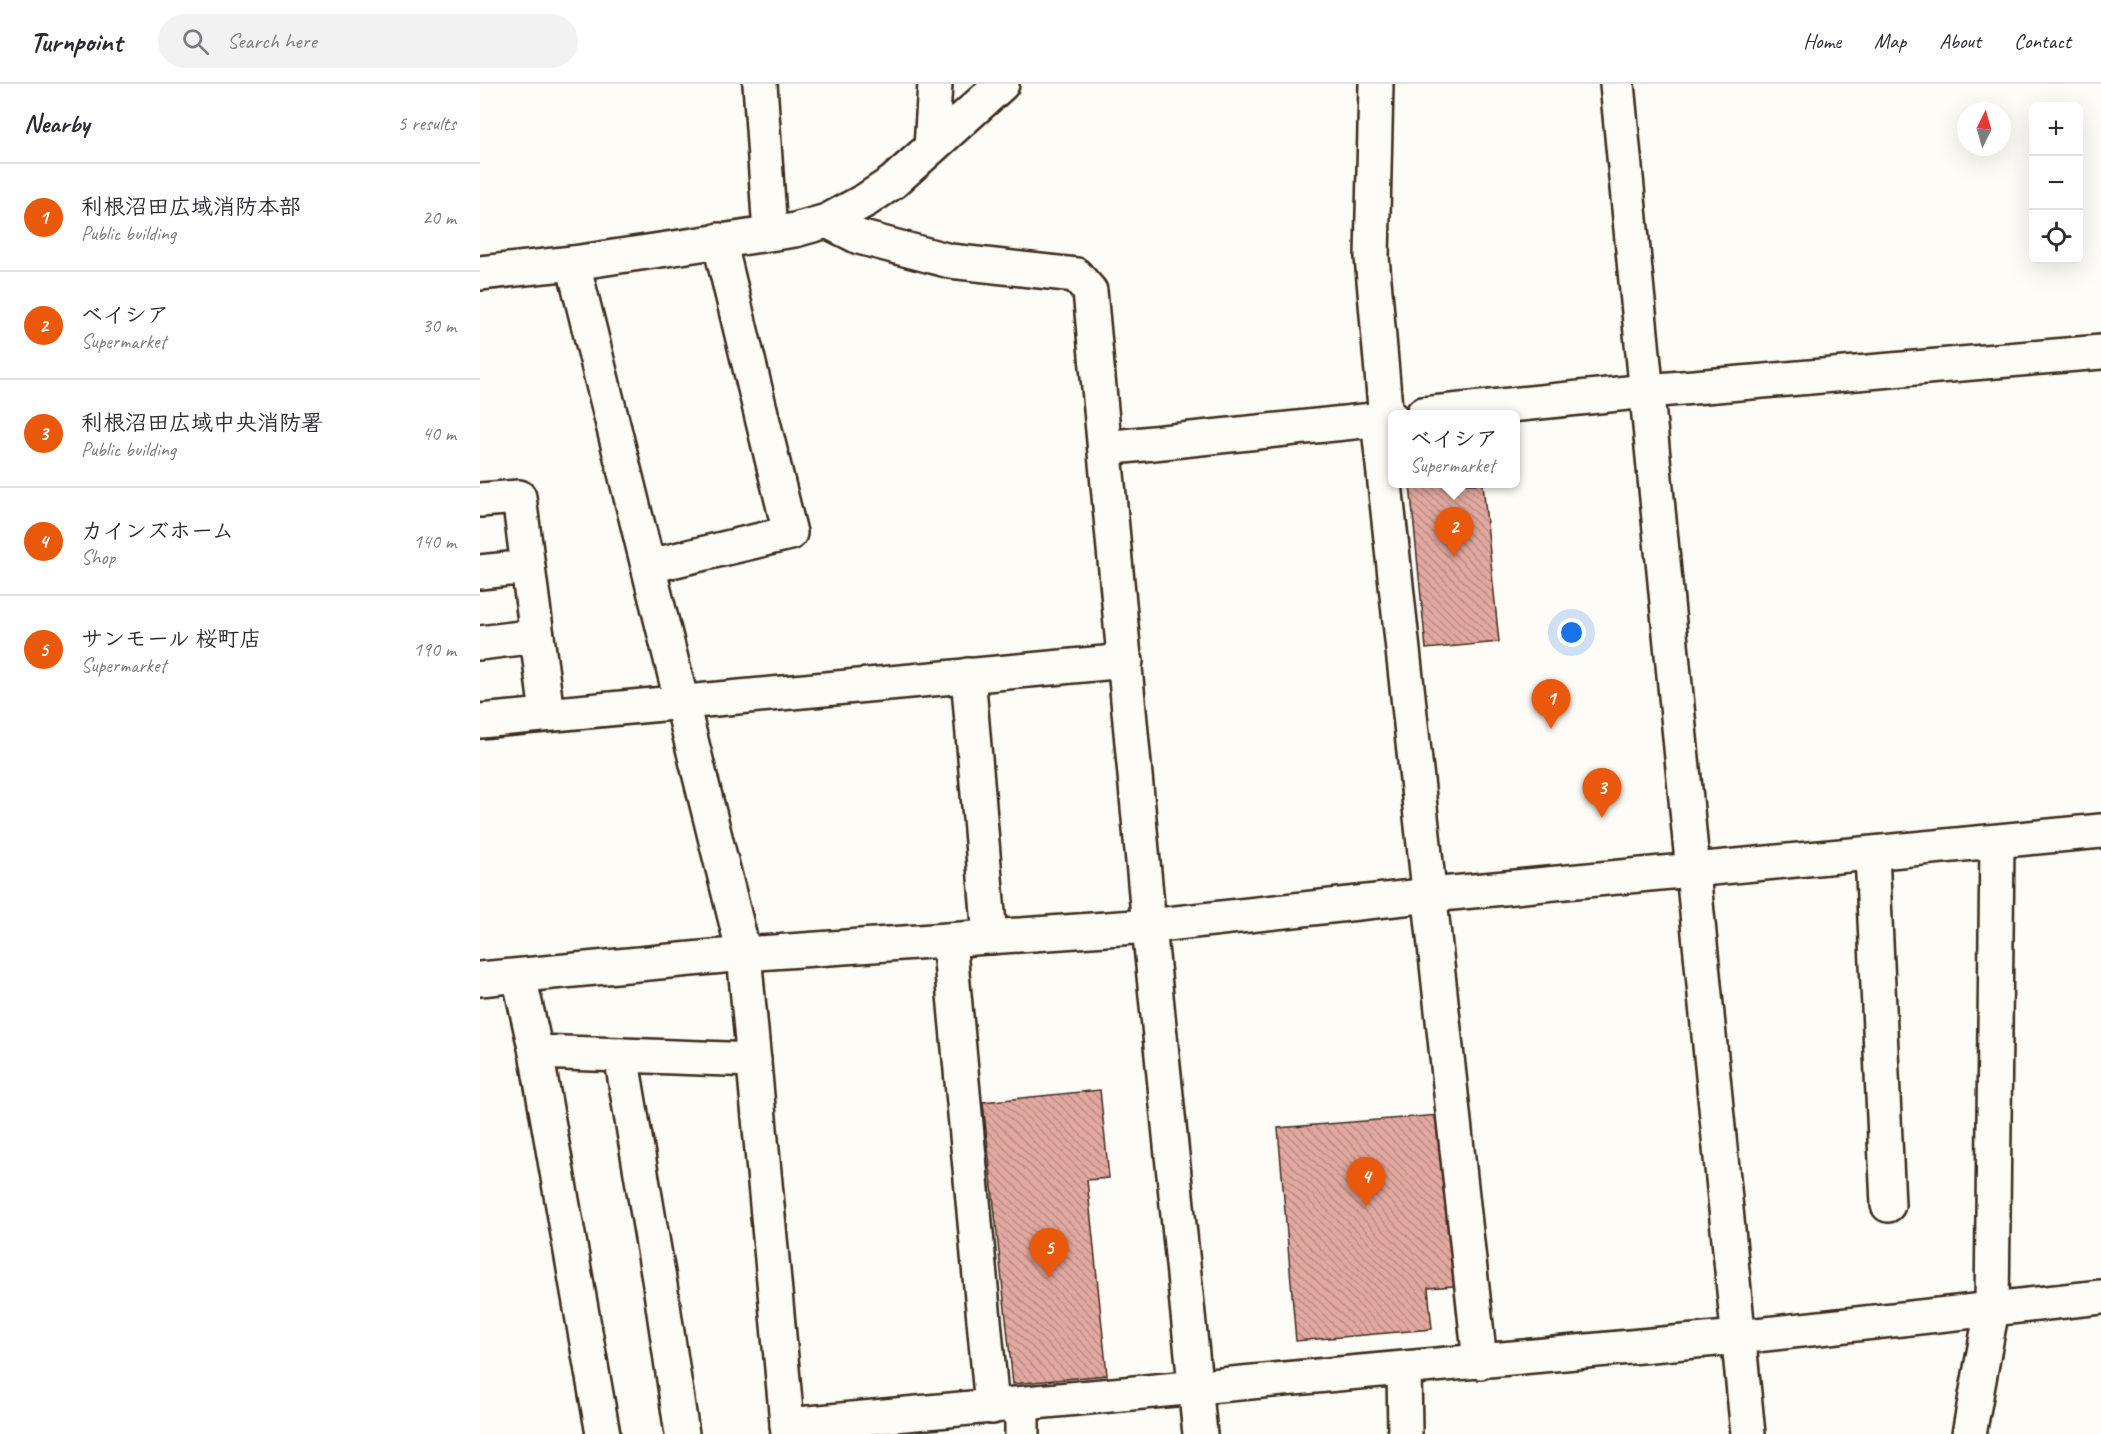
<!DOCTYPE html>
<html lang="en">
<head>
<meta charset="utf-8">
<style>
  body { margin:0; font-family:Caveat,"Klee One",sans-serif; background:#f2f2f3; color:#2b2b33 }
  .controls { position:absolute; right:18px; top:18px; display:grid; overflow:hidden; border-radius:9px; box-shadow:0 6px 24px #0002 }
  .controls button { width:54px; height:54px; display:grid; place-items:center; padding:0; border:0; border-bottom:2px solid #e1e1e2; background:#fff; color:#2b2b33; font:30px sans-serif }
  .compass { position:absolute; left:1477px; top:18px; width:54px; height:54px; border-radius:50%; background:#fff; box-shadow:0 6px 24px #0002; rotate:5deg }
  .you { position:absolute; left:1092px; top:549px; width:21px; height:21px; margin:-15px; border:4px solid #fff; border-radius:50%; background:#1a73e8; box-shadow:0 0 0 9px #1a73e833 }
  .badge { display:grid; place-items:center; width:39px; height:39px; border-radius:50%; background:#ea580c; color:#fff; font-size:20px; font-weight:700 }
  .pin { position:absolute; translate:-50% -50px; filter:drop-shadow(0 2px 3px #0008) }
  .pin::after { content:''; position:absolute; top:32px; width:21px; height:18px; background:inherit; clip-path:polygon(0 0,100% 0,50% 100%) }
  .popup { position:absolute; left:908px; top:326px; width:132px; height:78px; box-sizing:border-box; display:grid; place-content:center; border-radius:9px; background:#fff; filter:drop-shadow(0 2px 4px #0005); font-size:20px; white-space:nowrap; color:#7c7c81 }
  .popup b { font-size:22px; color:#2b2b33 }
  .popup::after { content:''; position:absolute; left:50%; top:100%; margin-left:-12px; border:12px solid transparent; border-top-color:#fff }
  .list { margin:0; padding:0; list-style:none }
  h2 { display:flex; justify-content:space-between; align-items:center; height:78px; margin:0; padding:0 24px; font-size:26px }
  h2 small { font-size:20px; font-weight:400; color:#7c7c81 }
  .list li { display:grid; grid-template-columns:39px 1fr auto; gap:18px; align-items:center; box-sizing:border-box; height:108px; padding:0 24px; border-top:2px solid #e1e1e2 }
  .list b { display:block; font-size:22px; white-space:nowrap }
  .list p { margin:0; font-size:20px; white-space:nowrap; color:#7c7c81 }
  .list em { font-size:20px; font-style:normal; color:#7c7c81 }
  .icon { flex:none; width:33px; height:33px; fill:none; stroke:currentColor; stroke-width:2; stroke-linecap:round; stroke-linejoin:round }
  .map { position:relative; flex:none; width:1621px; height:1350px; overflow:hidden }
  header { display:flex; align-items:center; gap:36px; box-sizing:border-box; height:84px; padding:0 30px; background:#fff; border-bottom:2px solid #e1e1e2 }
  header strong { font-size:28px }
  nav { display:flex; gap:33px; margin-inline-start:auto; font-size:21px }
  .search { width:420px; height:54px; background:#f2f2f3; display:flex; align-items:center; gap:15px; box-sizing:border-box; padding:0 21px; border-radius:33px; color:#7c7c81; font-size:22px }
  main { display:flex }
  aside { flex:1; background:#fff }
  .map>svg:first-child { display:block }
  .building { fill:url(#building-back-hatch); stroke:#3b2a1e; stroke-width:1.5 }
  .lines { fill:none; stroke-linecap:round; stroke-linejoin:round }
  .street-casing { stroke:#3b2a1e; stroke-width:38 }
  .secondary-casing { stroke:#3b2a1e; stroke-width:38 }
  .street { stroke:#fdfcf7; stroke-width:33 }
  .secondary { stroke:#fdfcf7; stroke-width:33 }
</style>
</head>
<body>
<header>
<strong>Turnpoint</strong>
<div class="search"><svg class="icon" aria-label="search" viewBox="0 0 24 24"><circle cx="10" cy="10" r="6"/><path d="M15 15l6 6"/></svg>Search here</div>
<nav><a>Home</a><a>Map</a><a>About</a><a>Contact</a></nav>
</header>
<main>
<aside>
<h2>Nearby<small>5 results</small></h2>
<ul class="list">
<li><span class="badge">1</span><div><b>利根沼田広域消防本部</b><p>Public building</p></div><em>20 m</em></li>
<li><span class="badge">2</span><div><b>ベイシア</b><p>Supermarket</p></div><em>30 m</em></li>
<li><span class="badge">3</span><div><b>利根沼田広域中央消防署</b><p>Public building</p></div><em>40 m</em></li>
<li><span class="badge">4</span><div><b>カインズホーム</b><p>Shop</p></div><em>140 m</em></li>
<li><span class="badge">5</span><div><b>サンモール 桜町店</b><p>Supermarket</p></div><em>190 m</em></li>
</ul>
</aside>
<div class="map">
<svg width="1621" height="1350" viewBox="0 0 1621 1350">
  <defs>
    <pattern id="building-back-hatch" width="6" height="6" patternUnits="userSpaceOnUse" patternTransform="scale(1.5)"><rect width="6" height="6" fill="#e3a9a0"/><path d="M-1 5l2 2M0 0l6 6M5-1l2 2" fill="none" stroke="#b98a82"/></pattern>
  </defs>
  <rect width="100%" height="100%" fill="#fdfcf7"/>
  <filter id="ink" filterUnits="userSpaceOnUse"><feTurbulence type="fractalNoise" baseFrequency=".0167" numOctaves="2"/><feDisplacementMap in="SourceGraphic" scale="12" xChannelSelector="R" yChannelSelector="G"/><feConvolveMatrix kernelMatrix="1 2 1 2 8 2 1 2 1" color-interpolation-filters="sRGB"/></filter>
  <g filter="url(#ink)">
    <g class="building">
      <polygon points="930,400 1003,400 1019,558 946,565"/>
      <polygon points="620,1006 629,1094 607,1096 627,1291 533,1300 503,1018"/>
      <polygon points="959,1031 974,1202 948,1204 952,1245 816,1257 798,1044"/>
    </g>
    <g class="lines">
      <defs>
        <g id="street">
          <polyline points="280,0 290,149"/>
          <polyline points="896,0 892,173 906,335"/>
          <polyline points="1137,0 1213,788"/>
          <polyline points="451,63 455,0"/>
          <polyline points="347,137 379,153 470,177 596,191 610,207 669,842 720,1350"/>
          <polyline points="93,179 264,870 308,1350"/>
          <polyline points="943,330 1167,307 1621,268"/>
          <polyline points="898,335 1000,1278"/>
          <polyline points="625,364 912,334"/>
          <polyline points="0,416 39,413 67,630"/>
          <polyline points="170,482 310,449 239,156"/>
          <polyline points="0,488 48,483"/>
          <polyline points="0,559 57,552"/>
          <polyline points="488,591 510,853"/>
          <polyline points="0,637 646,577"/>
          <polyline points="1392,770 1408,1121"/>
          <polyline points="469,856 512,1323"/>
          <polyline points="39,892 56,968 123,1350"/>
          <polyline points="56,968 141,971 180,1201 202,1350"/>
          <polyline points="141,971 274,976"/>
          <polyline points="924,1285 925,1350"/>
          <polyline points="542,1320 542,1350"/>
          <polyline points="307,1341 1258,1253 1621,1213"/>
          <polyline points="1489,1350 1512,1225 1517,758"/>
        </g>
        <g id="secondary">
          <polyline points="0,189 93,179 315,146 347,137 386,116 413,98 522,0"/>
          <polyline points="1213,788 1268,1350"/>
          <polyline points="0,895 264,870 669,842 951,811 1621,747"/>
        </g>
      </defs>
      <use href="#street" class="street-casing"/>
      <use href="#secondary" class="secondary-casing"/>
      <use href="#street" class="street"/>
      <use href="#secondary" class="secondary"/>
    </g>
  </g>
</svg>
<div class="controls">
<button>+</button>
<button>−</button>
<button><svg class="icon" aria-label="locate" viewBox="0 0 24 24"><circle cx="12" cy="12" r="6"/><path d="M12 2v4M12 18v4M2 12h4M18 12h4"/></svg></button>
</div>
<svg class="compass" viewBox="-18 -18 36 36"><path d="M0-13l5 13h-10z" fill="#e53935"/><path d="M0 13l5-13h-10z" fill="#7c7c81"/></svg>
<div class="you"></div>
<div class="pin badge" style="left:1071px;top:645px">1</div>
<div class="pin badge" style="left:974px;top:473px">2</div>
<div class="popup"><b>ベイシア</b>Supermarket</div>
<div class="pin badge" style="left:1122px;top:734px">3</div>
<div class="pin badge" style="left:886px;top:1123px">4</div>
<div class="pin badge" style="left:569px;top:1194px">5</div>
</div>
</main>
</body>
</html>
